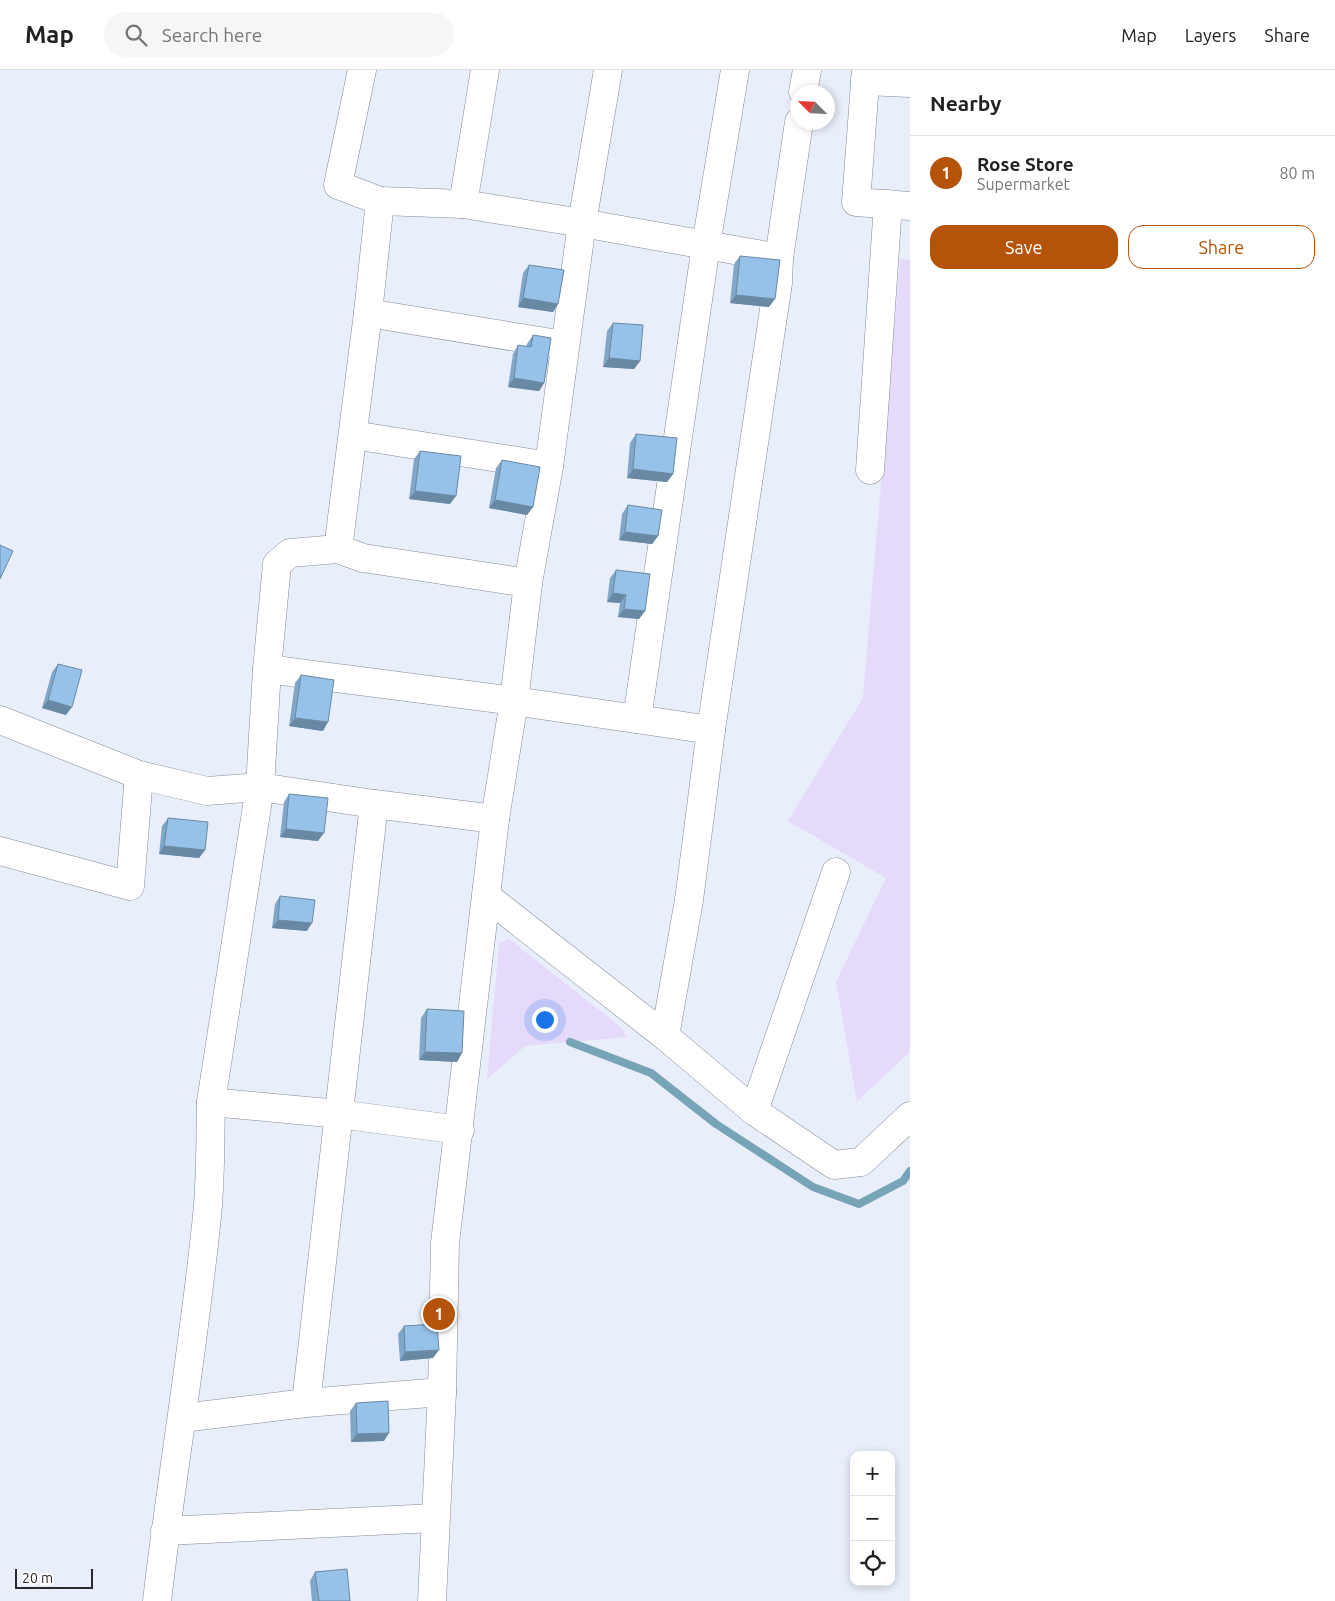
<!DOCTYPE html>
<html lang="en">
<head>
<meta charset="utf-8">
<style>
  body { margin:0; font-family:Ubuntu,sans-serif; background:#f6f6f6; color:#222 }
  .controls { position:absolute; right:15px; bottom:15px; display:grid; overflow:hidden; border-radius:10px; box-shadow:0 2px 8px #0003 }
  .controls button { width:45px; height:45px; display:grid; place-items:center; padding:0; border:0; border-bottom:1px solid #e0e0e0; background:#fff; color:#222; font:25px sans-serif }
  .compass { position:absolute; left:790px; top:15px; width:45px; height:45px; border-radius:50%; background:#fff; box-shadow:0 2px 8px #0003; rotate:294deg }
  .scale { position:absolute; left:15px; bottom:12px; width:78px; box-sizing:border-box; padding-left:5px; border:2px solid #27292d; border-top:0; font-size:14px; line-height:18px; white-space:nowrap; color:#27292d; -webkit-text-stroke:4px #fff; paint-order:stroke }
  .you { position:absolute; left:544px; top:949px; width:18px; height:18px; margin:-12px; border:4px solid #fff; border-radius:50%; background:#1a73e8; box-shadow:0 0 0 8px #1a73e833 }
  .badge { display:grid; place-items:center; width:32px; height:32px; border-radius:50%; background:#b45309; color:#fff; font-size:16px; font-weight:700 }
  .pin { position:absolute; translate:-50% -50%; border:2px solid #fff; box-shadow:0 1px 5px #0006 }
  .list { margin:0; padding:0; list-style:none }
  h2 { display:flex; justify-content:space-between; align-items:center; height:65px; margin:0; padding:0 20px; font-size:21px }
  h2 small { font-size:16px; font-weight:400; color:#767676 }
  .list li { display:grid; grid-template-columns:32px 1fr auto; gap:15px; align-items:center; box-sizing:border-box; height:75px; padding:0 20px; border-top:1px solid #e0e0e0 }
  .list b { display:block; font-size:19px; white-space:nowrap }
  .list p { margin:0; font-size:16px; white-space:nowrap; color:#767676 }
  .list em { font-size:16px; font-style:normal; color:#767676 }
  .actions { display:flex; gap:10px; padding:15px 20px }
  .actions a { flex:1; padding:11px 0; border:1px solid #b45309; border-radius:15px; text-align:center; font-size:18px; color:#b45309 }
  .actions .main { background:#b45309; color:#fff }
  .icon { flex:none; width:28px; height:28px; fill:none; stroke:currentColor; stroke-width:2; stroke-linecap:round; stroke-linejoin:round }
  .map { position:relative; flex:none; width:910px; height:1531px; overflow:hidden }
  header { display:flex; align-items:center; gap:30px; box-sizing:border-box; height:70px; padding:0 25px; background:#fff; border-bottom:1px solid #e0e0e0 }
  header strong { font-size:24px }
  nav { display:flex; gap:28px; margin-inline-start:auto; font-size:18px }
  .search { width:350px; height:45px; background:#f6f6f6; display:flex; align-items:center; gap:12px; box-sizing:border-box; padding:0 18px; border-radius:28px; color:#767676; font-size:19px }
  main { display:flex }
  aside { flex:1; background:#fff }
  .map>svg:first-child { display:block }
  .green { fill:#e6dafa }
  .lines { fill:none; stroke-linecap:round; stroke-linejoin:round }
  .stream { stroke:#78a4b8; stroke-width:8 }
  .street-casing { stroke:#848a95; stroke-width:29 }
  .street { stroke:#fff; stroke-width:28 }
  .wall { fill:#81a7c8 }
  .shaded-wall { fill:#6988a3 }
  .building { fill:#96c2e9; stroke:#6988a3 }
</style>
</head>
<body>
<header>
<strong>Map</strong>
<div class="search"><svg class="icon" aria-label="search" viewBox="0 0 24 24"><circle cx="10" cy="10" r="6"/><path d="M15 15l6 6"/></svg>Search here</div>
<nav><a>Map</a><a>Layers</a><a>Share</a></nav>
</header>
<main>
<div class="map">
<svg width="910" height="1531" viewBox="0 0 910 1531">
  <rect width="100%" height="100%" fill="#e8eefa"/>
  <g class="green">
    <polygon points="900,189 910,190 910,982 857,1031 836,912 886,808 788,751 863,628"/>
    <polygon points="509,869 622,958 627,967 525,976 487,1009 499,873"/>
  </g>
  <g class="lines">
    <polyline class="stream" points="570,972 651,1003 716,1054 813,1117 859,1134 903,1111 910,1101"/>
    <defs>
      <g id="street">
        <polyline points="362,0 338,115 380,131 368,243 338,479 290,483 277,494 267,599 260,717 211,1032 339,1044 460,1060"/>
        <polyline points="866,0 856,132 910,136"/>
        <polyline points="865,11 910,13"/>
        <polyline points="803,22 807,0"/>
        <polyline points="380,131 463,134 582,153 779,188"/>
        <polyline points="463,134 485,0"/>
        <polyline points="368,243 564,275"/>
        <polyline points="353,365 549,396"/>
        <polyline points="870,400 888,134"/>
        <polyline points="338,479 363,488 528,513"/>
        <polyline points="267,599 514,631 711,660"/>
        <polyline points="637,649 706,175 735,0"/>
        <polyline points="0,650 139,705 207,721 260,717 374,734 495,749"/>
        <polyline points="0,781 130,816 139,705"/>
        <polyline points="486,826 665,966 754,1041 834,1095 861,1092 910,1046"/>
        <polyline points="665,966 689,830 711,660 778,213 779,188 799,52"/>
        <polyline points="754,1041 836,802"/>
        <polyline points="306,1333 374,734"/>
        <polyline points="182,1348 306,1333 442,1322"/>
        <polyline points="165,1461 435,1448"/>
        <path d="M 157,1531 C 172,1403 194,1275 207,1146 C 211,1109 210,1070 211,1032"/>
        <polyline points="432,1531 442,1322 445,1173 495,749 514,631 528,513 549,396 582,153 608,0"/>
      </g>
    </defs>
    <use href="#street" class="street-casing"/>
    <use href="#street" class="street"/>
  </g>
  <g class="wall">
    <polygon points="740,186 769,237 730,233 734,194"/>
    <polygon points="529,195 558,234 553,242 518,237 523,203"/>
    <polygon points="613,253 640,291 634,299 603,297 607,261"/>
    <polygon points="533,265 544,313 539,321 508,317 513,284 518,275 526,277 527,274"/>
    <polygon points="636,364 673,404 667,412 627,408 630,373"/>
    <polygon points="420,381 450,434 409,429 414,389"/>
    <polygon points="502,390 533,437 527,445 489,438 496,398"/>
    <polygon points="628,435 658,466 652,474 619,470 622,444"/>
    <polygon points="616,500 645,541 639,549 618,547 620,533 607,532 610,508"/>
    <polygon points="58,594 66,645 42,638 52,602"/>
    <polygon points="301,605 323,661 289,656 295,613"/>
    <polygon points="289,724 318,771 280,767 284,732"/>
    <polygon points="168,748 205,780 199,788 159,784 162,756"/>
    <polygon points="280,826 307,861 272,858 275,834"/>
    <polygon points="427,939 462,983 457,992 419,990 421,948"/>
    <polygon points="404,1256 433,1288 400,1291 398,1264"/>
    <polygon points="356,1333 384,1371 351,1372 350,1341"/>
    <polygon points="315,1502 350,1531 312,1531 310,1511"/>
  </g>
  <g class="shaded-wall">
    <polygon points="736,225 775,229 769,237 730,233"/>
    <polygon points="523,228 558,234 553,242 518,237"/>
    <polygon points="609,288 640,291 634,299 603,297"/>
    <polygon points="514,308 544,313 539,321 508,317"/>
    <polygon points="633,399 673,404 667,412 627,408"/>
    <polygon points="415,421 456,426 450,434 409,429"/>
    <polygon points="495,430 533,437 527,445 489,438"/>
    <polygon points="625,462 658,466 652,474 619,470"/>
    <polygon points="613,523 626,525 620,533 607,532"/>
    <polygon points="624,539 645,541 639,549 618,547"/>
    <polygon points="48,630 72,637 66,645 42,638"/>
    <polygon points="295,648 328,652 323,661 289,656"/>
    <polygon points="286,759 324,763 318,771 280,767"/>
    <polygon points="164,776 205,780 199,788 159,784"/>
    <polygon points="278,850 312,853 307,861 272,858"/>
    <polygon points="425,982 462,983 457,992 419,990"/>
    <polygon points="439,1280 433,1288 400,1291 405,1282"/>
    <polygon points="389,1363 384,1371 351,1372 357,1364"/>
  </g>
  <g class="building">
    <polygon points="740,186 780,190 775,229 736,225"/>
    <polygon points="529,195 564,200 558,234 523,228"/>
    <polygon points="613,253 643,255 640,291 609,288"/>
    <polygon points="533,265 551,268 544,313 514,308 518,275 531,277"/>
    <polygon points="636,364 677,368 673,404 633,399"/>
    <polygon points="420,381 461,386 456,426 415,421"/>
    <polygon points="502,390 540,397 533,437 495,430"/>
    <polygon points="628,435 662,440 658,466 625,462"/>
    <polygon points="0,475 13,481 0,509"/>
    <polygon points="616,500 650,504 645,541 624,539 626,525 613,523"/>
    <polygon points="58,594 82,600 72,637 48,630"/>
    <polygon points="301,605 334,610 328,652 295,648"/>
    <polygon points="289,724 328,728 324,763 286,759"/>
    <polygon points="168,748 208,752 205,780 164,776"/>
    <polygon points="280,826 315,830 312,853 278,850"/>
    <polygon points="427,939 464,941 462,983 425,982"/>
    <polygon points="437,1254 439,1280 405,1282 404,1256"/>
    <polygon points="388,1331 389,1363 357,1364 356,1333"/>
    <polygon points="347,1499 350,1531 319,1531 315,1502"/>
  </g>
</svg>
<div class="controls">
<button>+</button>
<button>−</button>
<button><svg class="icon" aria-label="locate" viewBox="0 0 24 24"><circle cx="12" cy="12" r="6"/><path d="M12 2v4M12 18v4M2 12h4M18 12h4"/></svg></button>
</div>
<svg class="compass" viewBox="-18 -18 36 36"><path d="M0-13l5 13h-10z" fill="#e53935"/><path d="M0 13l5-13h-10z" fill="#767676"/></svg>
<div class="scale">20 m</div>
<div class="you"></div>
<div class="pin badge" style="left:439px;top:1244px">1</div>
</div>
<aside>
<h2>Nearby<small></small></h2>
<ul class="list">
<li><span class="badge">1</span><div><b>Rose Store</b><p>Supermarket</p></div><em>80 m</em></li>
</ul>
<div class="actions"><a class="main">Save</a><a>Share</a></div>
</aside>
</main>
</body>
</html>
